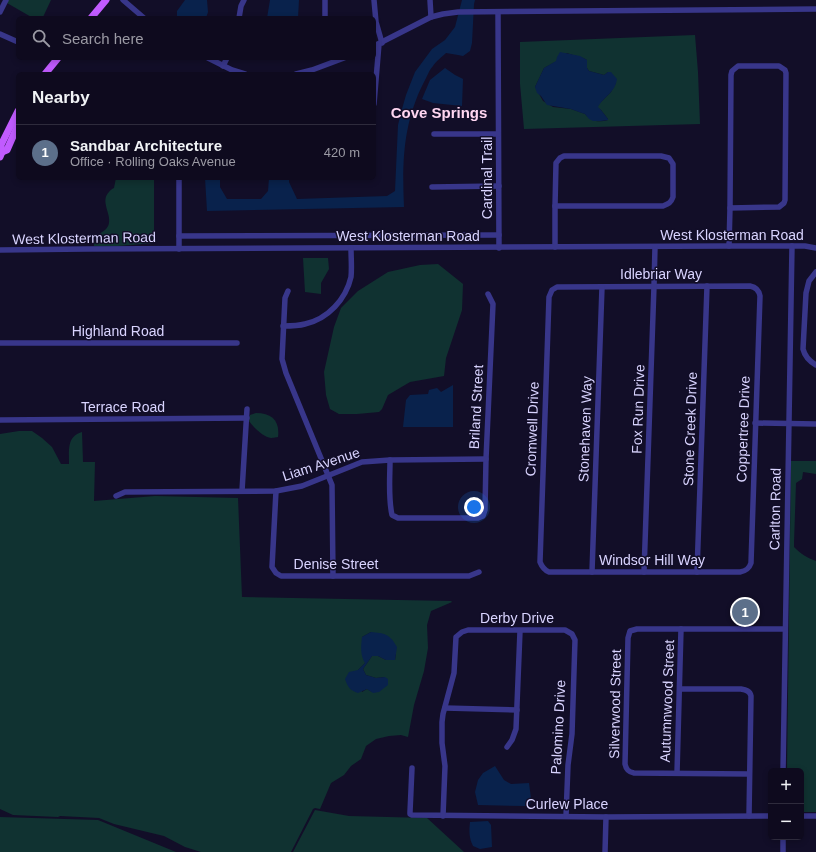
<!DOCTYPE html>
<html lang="en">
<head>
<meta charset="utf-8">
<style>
  body { margin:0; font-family:Helvetica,sans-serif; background:#171327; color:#f1f3f6 }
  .controls { position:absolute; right:12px; bottom:12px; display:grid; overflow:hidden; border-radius:6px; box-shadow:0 2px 6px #0003 }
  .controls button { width:36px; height:36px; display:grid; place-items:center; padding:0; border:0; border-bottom:1px solid #2e2b3c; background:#0e0a1e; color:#f1f3f6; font:20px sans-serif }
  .you { position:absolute; left:474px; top:507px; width:14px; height:14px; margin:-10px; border:3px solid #fff; border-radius:50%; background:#1a73e8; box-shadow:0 0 0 6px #1a73e833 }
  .badge { display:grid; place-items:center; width:26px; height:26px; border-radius:50%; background:#00e7ff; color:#fff; font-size:13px; font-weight:700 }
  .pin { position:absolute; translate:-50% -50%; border:2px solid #fff; box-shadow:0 1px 4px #0006 }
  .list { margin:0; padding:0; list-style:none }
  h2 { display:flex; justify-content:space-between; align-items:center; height:52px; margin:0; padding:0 16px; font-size:17px }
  h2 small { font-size:13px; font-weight:400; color:#9b9aa4 }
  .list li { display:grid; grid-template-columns:26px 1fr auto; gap:12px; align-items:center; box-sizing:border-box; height:56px; padding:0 16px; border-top:1px solid #2e2b3c }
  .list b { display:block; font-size:15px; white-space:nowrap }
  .list p { margin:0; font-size:13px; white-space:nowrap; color:#9b9aa4 }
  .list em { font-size:13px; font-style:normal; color:#9b9aa4 }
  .icon { flex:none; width:22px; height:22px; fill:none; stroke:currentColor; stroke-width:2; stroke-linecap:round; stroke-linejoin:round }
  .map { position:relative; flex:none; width:816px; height:852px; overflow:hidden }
  .search { position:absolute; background:#0e0a1e; box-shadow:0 2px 6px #0003; left:16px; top:16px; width:360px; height:44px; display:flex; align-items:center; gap:10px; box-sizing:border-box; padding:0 14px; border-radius:6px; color:#9b9aa4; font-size:15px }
  .panel { position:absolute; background:#0e0a1e; box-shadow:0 2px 6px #0003; left:16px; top:72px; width:360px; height:108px; border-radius:6px }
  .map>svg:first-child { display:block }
  .green { fill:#103231; fill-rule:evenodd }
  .water { fill:#09224c }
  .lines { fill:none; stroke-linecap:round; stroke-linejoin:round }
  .minor { stroke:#38368a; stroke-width:5.5 }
  .major { stroke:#c15bff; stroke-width:7 }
  .labels { text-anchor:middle; stroke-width:3; stroke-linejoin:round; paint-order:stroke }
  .street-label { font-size:14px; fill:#d9d4ff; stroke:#120e28 }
  .neighbourhood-label { font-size:15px; font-weight:bold; fill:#ffd6f1; stroke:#120e28 }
</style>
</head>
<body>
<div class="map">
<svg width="816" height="852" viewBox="0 0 816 852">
  <rect width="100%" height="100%" fill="#120e28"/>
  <g class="green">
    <polygon points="8,0 51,0 43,17 33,18 7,3"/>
    <path d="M 695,35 L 698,72 L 700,124 L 524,129 L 520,84 L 520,42 ZM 567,53 C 574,56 581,56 587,60 L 587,68 L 589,71 L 604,75 L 608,72 L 616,83 L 611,92 L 600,103 L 597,107 L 601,110 L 608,119 L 608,120 C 599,123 591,121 585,114 L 571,109 L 553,107 L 543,101 L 535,87 L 544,68 L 557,61 L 557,60 Z"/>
    <path d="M 116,178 L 154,178 L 154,243 L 118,246 L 94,246 C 94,231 107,234 109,223 C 111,213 100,201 109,192 C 110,190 112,189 114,188 Z"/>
    <polygon points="303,258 328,258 329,269 321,283 321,294 305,292"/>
    <polygon points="438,264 463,284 462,310 446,358 444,376 410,382 388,395 382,409 379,412 357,414 339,414 330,409 326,395 324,372 334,327 341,308 358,291 388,272 420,265"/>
    <path d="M 256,413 C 272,413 280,421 278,437 C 278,437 272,438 271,438 C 263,437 254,428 249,421 L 250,415 Z"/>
    <path d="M 19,431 L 32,431 L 42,438 L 52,447 L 61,464 L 69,464 C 69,450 67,436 82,432 L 83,462 L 95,462 L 94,501 L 155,496 L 238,498 L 242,597 L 451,601 L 452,602 L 431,611 L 427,625 L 428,648 L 424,671 L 414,705 L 408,737 L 401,735 L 389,736 L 376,739 L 366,746 L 361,759 L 351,766 L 344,775 L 331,783 L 320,809 L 315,808 L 313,809 L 291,852 L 201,852 L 185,847 L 164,836 L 114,824 L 99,818 L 60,816 L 58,817 L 13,815 L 0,809 L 0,434 ZM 371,632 L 396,653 L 395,660 L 386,660 L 378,656 L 372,656 L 363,669 L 366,675 L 376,678 L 385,677 L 372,692 L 367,689 L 362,692 L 358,670 L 365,663 L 362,637 Z"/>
    <path d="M 791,461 L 816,461 L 816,474 L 803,472 L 802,479 L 796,483 L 794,543 L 794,547 C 801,554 807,558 816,561 L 816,812 L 801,812 L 801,771 L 787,771 Z"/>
    <polygon points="315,810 349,816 427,818 464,852 293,852"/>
    <polygon points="0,817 98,820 176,852 0,852"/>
  </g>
  <g class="water">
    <polygon points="185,0 207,0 208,12 206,18 177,18 177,11"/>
    <polygon points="270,0 299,0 298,18 267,18"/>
    <path d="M 462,0 L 475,0 L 474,4 L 472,43 L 470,51 L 463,56 L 458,55 L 446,53 C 442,57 436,61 433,66 C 429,70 427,77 424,82 C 403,123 402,162 404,207 L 207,211 L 205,178 L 220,178 L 220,187 L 227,199 L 261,199 L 268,191 L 269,178 L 289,178 L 289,182 L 297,199 L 387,196 L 395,191 L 398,125 L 402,109 L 406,95 L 415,72 L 432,49 L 445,40 L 455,27 Z"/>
    <path d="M 560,52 L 580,56 L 587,60 L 587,68 L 589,71 L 604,75 L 608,72 L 611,72 L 617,79 C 615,93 604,96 598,107 L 601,110 L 608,119 L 608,120 L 601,121 L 593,121 L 589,119 L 585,114 L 579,112 L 571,109 L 547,105 L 541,96 L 537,93 L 535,87 L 544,68 L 556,61 L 557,57 Z"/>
    <polygon points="445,68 455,75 463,79 462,106 433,103 422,99 430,80"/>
    <polygon points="453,385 453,427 403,427 406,400 410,395 428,394 429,390 437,388 441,392"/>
    <path d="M 371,632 C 384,633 390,634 397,647 L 395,660 L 386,660 L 378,656 L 372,656 L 363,669 L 366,675 L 376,678 L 385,677 L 388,679 L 388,685 L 379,692 L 373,693 L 367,689 L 358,693 C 350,690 348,688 345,679 L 349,672 L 358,670 L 365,663 C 360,655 361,646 362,637 Z"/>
    <polygon points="495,766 504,780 511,784 529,783 531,798 530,805 526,806 478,805 475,792 478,780 483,773"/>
    <path d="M 488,821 L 491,825 L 492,847 L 480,849 L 473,846 C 469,838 469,831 470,822 Z"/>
  </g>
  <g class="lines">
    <g class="minor">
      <polyline points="123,0 144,18"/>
      <polyline points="325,0 325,18"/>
      <polyline points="374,0 376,22 382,43"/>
      <polyline points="430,0 431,17"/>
      <polyline points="0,12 6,0"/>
      <polyline points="498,12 499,248"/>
      <polyline points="239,18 241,6 244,0"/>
      <polyline points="0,34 18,42"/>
      <polyline points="374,46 431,17 443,14 458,12 816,9"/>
      <polyline points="208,58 232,70 245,74"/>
      <polyline points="223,66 227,58"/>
      <polygon points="738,66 779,66 785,70 786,73 785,200 784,203 779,207 730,208 731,75 732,71"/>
      <polyline points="296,74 312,70 344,58"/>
      <polyline points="374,104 379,44"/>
      <polyline points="434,134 498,134"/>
      <path d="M 564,156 L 661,156 L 669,158 L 673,164 L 673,197 C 671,203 668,204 663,206 L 555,206 L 556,163 L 560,158 Z"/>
      <polyline points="432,187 499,186"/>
      <polyline points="555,206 555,247"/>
      <polyline points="179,236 499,235"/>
      <polyline points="729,246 730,208"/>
      <polyline points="179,249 179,178"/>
      <polyline points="0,250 87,249 729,246 805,246 816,248"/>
      <path d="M 816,272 L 809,281 L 806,293 L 803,349 C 805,357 809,361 816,365"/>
      <path d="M 750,286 C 755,287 759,290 760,296 L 751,563 C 749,569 746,571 740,572 L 549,572 C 544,570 542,567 540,562 L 549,297 L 552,290 L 557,287 Z"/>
      <polyline points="288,291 285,298 282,359 286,373 332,485 333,576"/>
      <path d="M 283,326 C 291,326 298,326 305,324 C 328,319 346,299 351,277 C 352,268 351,258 351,248"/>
      <polyline points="0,343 237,343"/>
      <polyline points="0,420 247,418"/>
      <polyline points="755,423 816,424"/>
      <path d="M 390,460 C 390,478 388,497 392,515 L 398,518 L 478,518 L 483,516 L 485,510 L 486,459 L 493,304 L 488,294"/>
      <polyline points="242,491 247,409"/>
      <polyline points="276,491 272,567 276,573 281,576 469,576 479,572"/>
      <polyline points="116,496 125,492 276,491 302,486 362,462 390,460 486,459"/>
      <polyline points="592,572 602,287"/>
      <polyline points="644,572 654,286 655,247"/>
      <polyline points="697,572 707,286"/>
      <path d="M 680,689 L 741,689 C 746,690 750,691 751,696 L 749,816"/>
      <polyline points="445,708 517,710"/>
      <polyline points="507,747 512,740 516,729 520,631"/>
      <polyline points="412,768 410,812 410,814 412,815 606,817 771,816"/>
      <polyline points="783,771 792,246"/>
      <polyline points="677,773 681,629"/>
      <path d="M 749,774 L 634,773 C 628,772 626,769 625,764 L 628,638 L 630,631 L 637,629 L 785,629"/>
      <polyline points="443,816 445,766 442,743 442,722 443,714 454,673 456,637 462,632 468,630 565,630 572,634 575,640 572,734 568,765 566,816"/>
      <polyline points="801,816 816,816"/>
      <polyline points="783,837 783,852"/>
      <polyline points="605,852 606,817"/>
    </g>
    <g class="major">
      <polyline points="91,18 106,0"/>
      <polyline points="45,74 58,58"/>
      <polyline points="2,152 7,150 18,125"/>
      <polyline points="0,157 2,152 1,145 18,111"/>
    </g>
  </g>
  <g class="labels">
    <g class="street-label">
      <text transform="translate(487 178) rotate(-90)" y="5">Cardinal Trail</text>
      <text x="732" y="240">West Klosterman Road</text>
      <text x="408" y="241">West Klosterman Road</text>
      <text transform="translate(84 238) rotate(-1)" y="5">West Klosterman Road</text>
      <text x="661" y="279">Idlebriar Way</text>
      <text x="118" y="336">Highland Road</text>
      <text x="123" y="412">Terrace Road</text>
      <text transform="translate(476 407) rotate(-87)" y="5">Briland Street</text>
      <text transform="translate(638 409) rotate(-88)" y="5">Fox Run Drive</text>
      <text transform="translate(532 429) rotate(-88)" y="5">Cromwell Drive</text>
      <text transform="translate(585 429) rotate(-88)" y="5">Stonehaven Way</text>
      <text transform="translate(690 429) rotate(-88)" y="5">Stone Creek Drive</text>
      <text transform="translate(743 429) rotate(-88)" y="5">Coppertree Drive</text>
      <text transform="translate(321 464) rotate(-18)" y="5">Liam Avenue</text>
      <text transform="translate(775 509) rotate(-89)" y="5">Carlton Road</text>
      <text x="652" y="565">Windsor Hill Way</text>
      <text x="336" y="569">Denise Street</text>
      <text x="517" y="623">Derby Drive</text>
      <text transform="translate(667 701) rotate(-88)" y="5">Autumnwood Street</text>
      <text transform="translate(615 704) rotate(-89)" y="5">Silverwood Street</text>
      <text transform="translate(558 727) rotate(-87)" y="5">Palomino Drive</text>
      <text x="567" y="809">Curlew Place</text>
    </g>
    <g class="neighbourhood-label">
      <text x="439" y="118">Cove Springs</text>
    </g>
  </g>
</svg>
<div class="controls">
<button>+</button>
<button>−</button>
</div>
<div class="you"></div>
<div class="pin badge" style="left:745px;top:612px;background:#5c6f8a">1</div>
<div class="search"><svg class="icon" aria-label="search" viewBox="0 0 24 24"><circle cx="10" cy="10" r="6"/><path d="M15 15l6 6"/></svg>Search here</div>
<section class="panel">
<h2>Nearby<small></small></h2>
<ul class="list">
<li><span class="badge" style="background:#5c6f8a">1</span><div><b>Sandbar Architecture</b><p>Office · Rolling Oaks Avenue</p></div><em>420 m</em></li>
</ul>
</section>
</div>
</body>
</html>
